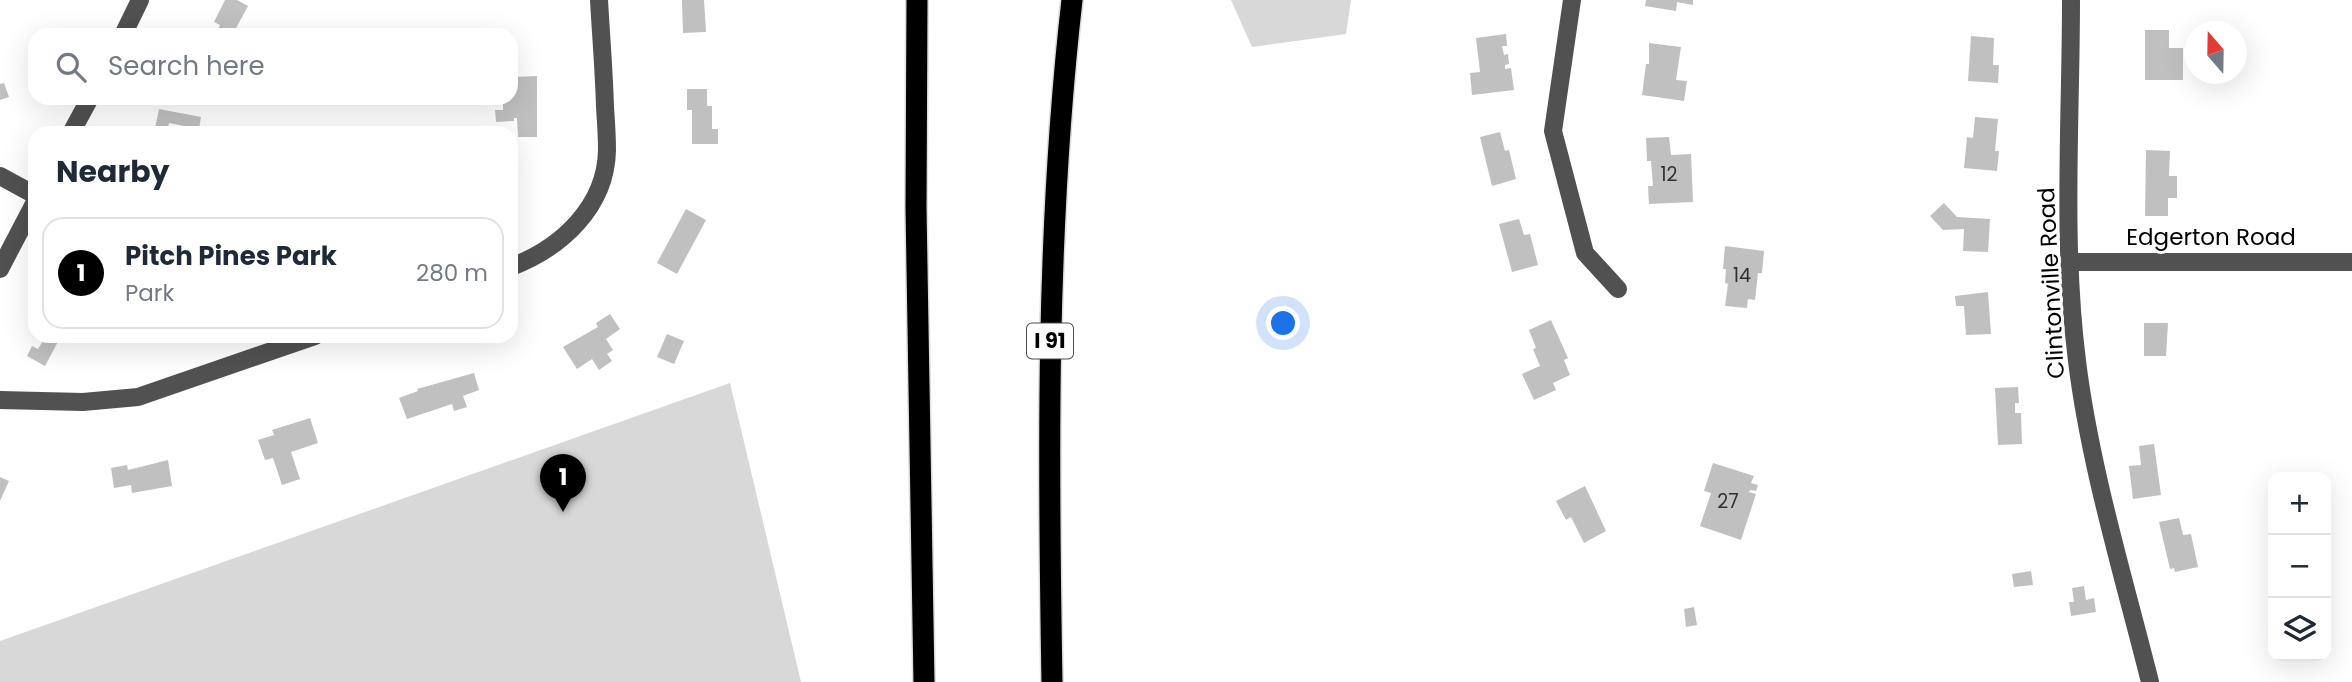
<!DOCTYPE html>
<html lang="en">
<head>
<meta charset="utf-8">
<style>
  body { margin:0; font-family:Poppins,sans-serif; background:#f2f2f3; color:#1f2937 }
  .controls { position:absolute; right:21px; bottom:21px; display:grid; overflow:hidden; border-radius:14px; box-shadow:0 7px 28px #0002 }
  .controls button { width:63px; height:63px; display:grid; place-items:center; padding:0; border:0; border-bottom:2px solid #e0e1e3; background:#fff; color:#1f2937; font:35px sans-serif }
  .compass { position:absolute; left:2184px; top:21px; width:63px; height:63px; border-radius:50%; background:#fff; box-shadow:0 7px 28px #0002; rotate:340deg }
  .you { position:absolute; left:1284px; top:324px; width:24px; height:24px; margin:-18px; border:5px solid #fff; border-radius:50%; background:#1a73e8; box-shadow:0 0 0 10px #1a73e833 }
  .badge { display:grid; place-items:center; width:46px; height:46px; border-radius:50%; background:#000; color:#fff; font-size:23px; font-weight:700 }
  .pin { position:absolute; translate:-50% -58px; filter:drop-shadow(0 2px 4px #0008) }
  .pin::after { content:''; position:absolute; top:37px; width:24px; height:21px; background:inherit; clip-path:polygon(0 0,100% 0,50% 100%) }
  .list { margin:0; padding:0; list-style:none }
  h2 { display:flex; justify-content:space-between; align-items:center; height:91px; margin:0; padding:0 28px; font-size:30px }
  h2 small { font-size:23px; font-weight:400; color:#747a83 }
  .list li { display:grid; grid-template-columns:46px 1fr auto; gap:21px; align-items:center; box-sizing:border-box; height:112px; margin:0 14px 14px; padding:0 14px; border:2px solid #e0e1e3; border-radius:21px }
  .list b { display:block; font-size:26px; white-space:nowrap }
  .list p { margin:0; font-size:23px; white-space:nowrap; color:#747a83 }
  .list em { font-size:23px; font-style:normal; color:#747a83 }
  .icon { flex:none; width:38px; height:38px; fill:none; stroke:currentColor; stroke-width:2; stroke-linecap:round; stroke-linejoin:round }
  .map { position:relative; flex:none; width:2352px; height:682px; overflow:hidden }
  .search { position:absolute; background:#fff; box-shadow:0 7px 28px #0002; left:28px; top:28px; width:490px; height:77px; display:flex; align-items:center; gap:18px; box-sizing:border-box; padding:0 24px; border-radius:21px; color:#747a83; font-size:26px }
  .panel { position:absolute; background:#fff; box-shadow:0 7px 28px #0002; left:28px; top:126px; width:490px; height:217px; border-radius:21px }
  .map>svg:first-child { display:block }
  .green { fill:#d8d8d8 }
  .building { fill:#c0c0c0 }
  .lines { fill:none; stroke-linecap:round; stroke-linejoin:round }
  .highway-casing { stroke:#dbdbdb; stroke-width:24 }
  .minor { stroke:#515151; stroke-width:18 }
  .highway { stroke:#000; stroke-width:21 }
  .labels { text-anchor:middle; stroke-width:6; stroke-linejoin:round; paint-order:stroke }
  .number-label { font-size:19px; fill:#303030 }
  .shield { fill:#fff; stroke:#4c4c4c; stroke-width:2 }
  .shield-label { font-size:21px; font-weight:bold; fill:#000 }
  .street-label { font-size:23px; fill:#000; stroke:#fff }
</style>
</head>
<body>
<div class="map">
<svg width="2352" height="682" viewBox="0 0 2352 682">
  <rect width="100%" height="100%" fill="#fff"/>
  <g class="green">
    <polygon points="1231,0 1351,0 1346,34 1252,47"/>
    <polygon points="730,383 801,682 0,682 0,641"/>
  </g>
  <g class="building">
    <polygon points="225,0 237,0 248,6 235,30 239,33 238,35 215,35 220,25 214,22"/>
    <polygon points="682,0 704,0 706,32 683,33"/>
    <polygon points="1646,0 1693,0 1693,5 1677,2 1676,11 1645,6"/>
    <polygon points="2145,30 2169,30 2169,48 2183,48 2183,80 2145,80"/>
    <polygon points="1506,34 1507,46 1502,46 1504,55 1508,54 1509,64 1505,65 1505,69 1511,68 1514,90 1472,95 1470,73 1480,72 1476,38"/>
    <polygon points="1971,36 1994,38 1993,65 1999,65 1998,83 1968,81"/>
    <polygon points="1649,43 1681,47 1676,80 1687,81 1684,101 1642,95 1646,64 1649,64"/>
    <polygon points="537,76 537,137 518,137 517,118 514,118 514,121 496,122 495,110 503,110 503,98 513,97 512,77"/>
    <polygon points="4,83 9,97 0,100 0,84"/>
    <polygon points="687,89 707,89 707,106 712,106 712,129 718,129 718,144 692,144 692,110 687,110"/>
    <polygon points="159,109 201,117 199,129 169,123 167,133 154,133"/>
    <polygon points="1975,117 1998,119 1995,151 1999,151 1997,171 1964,168 1967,137 1973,138"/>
    <polygon points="1500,132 1505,151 1509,150 1516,179 1492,186 1480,137"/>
    <polygon points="1669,137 1671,155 1691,154 1693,202 1649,204 1648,186 1653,186 1651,161 1647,161 1646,138"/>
    <polygon points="2146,150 2170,151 2169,176 2177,176 2177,198 2168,198 2168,216 2145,216"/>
    <polygon points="1944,203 1957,217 1990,219 1988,252 1963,251 1964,229 1943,230 1930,216"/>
    <polygon points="686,209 706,220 677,274 657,263"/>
    <polygon points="1519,219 1524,235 1530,234 1538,265 1512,272 1499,224"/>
    <polygon points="1725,246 1764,251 1762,273 1758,273 1755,300 1748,299 1747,308 1725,306 1728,284 1725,283 1726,269 1723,269"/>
    <polygon points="1988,292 1991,334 1966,335 1964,306 1956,306 1955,296"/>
    <polygon points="610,314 620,329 606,339 613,350 607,354 612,361 599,370 592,359 577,369 563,347 598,327 596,323"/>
    <polygon points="1551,320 1568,358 1564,360 1570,375 1553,383 1556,390 1534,400 1522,374 1540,366 1533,349 1536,348 1529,330"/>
    <polygon points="2144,323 2168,323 2166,356 2144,356"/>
    <polygon points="667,334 684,341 674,364 657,357"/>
    <polygon points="33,336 61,336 45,366 27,356 32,346 38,349 43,341"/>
    <polygon points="474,373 479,390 463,396 467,407 454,411 452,404 407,419 399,398 418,391 417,389"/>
    <polygon points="2018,387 2019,403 2015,403 2015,413 2021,413 2022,444 1998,445 1995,388"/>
    <polygon points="310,418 318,443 291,452 300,479 282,485 273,458 265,460 258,440 274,435 272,430"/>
    <polygon points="2154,444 2161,495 2133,499 2129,466 2141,465 2139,446"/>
    <polygon points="168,460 172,486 132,493 131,485 114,488 111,468 127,465 128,470"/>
    <polygon points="1713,463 1754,476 1751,483 1758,485 1756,491 1750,490 1749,492 1756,494 1741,540 1700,526 1711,493 1704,491"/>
    <polygon points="0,477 9,481 0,501"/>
    <polygon points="1585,486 1606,531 1584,543 1571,517 1566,520 1556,501"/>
    <polygon points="2179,518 2183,535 2191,534 2198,567 2175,572 2174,568 2170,569 2159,522"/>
    <polygon points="2031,571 2033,585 2014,587 2012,574"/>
    <polygon points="2084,586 2086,600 2094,598 2096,612 2071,616 2069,602 2074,602 2072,588"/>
    <polygon points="1694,607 1697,625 1686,627 1684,609"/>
  </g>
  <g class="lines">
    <defs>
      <g id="highway">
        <polyline points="917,0 916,208 924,682"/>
        <path d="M 1052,682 C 1048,454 1046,227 1072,0"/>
      </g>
    </defs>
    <use href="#highway" class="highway-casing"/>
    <g class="minor">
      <polyline points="1572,0 1553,131 1585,253 1618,289"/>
      <path d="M 2071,0 C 2071,120 2062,242 2077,361 C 2090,467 2124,578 2150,682"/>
      <polyline points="123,35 140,0"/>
      <polyline points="71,133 90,98"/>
      <polyline points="0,176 35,195"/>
      <polyline points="2071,262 2352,262"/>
      <path d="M 511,267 C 561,248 606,207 607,150 C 607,136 606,121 605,107 C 604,71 601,36 599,0"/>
      <polyline points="0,269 35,202"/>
      <polyline points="0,400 83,402 138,397 315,336"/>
    </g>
    <use href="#highway" class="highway"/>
  </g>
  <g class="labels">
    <g class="number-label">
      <text x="1669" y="181">12</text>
      <text x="1742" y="282">14</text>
      <text x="1728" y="508">27</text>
    </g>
    <rect class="shield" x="1027" y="323.5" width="46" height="35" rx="5"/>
    <g class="shield-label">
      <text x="1050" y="348">I 91</text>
    </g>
    <g class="street-label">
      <text x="2211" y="245">Edgerton Road</text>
      <text transform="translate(2051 283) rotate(-93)" y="8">Clintonville Road</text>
    </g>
  </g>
</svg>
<div class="controls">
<button>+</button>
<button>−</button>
<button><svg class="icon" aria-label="layers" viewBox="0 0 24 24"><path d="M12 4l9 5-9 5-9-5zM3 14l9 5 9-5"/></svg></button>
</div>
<svg class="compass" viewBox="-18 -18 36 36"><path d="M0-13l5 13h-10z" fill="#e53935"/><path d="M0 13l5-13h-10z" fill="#747a83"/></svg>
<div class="you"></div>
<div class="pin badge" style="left:563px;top:512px">1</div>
<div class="search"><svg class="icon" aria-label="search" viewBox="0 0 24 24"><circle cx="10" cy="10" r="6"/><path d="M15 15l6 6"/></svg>Search here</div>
<section class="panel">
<h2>Nearby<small></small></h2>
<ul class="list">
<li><span class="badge">1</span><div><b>Pitch Pines Park</b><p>Park</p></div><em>280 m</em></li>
</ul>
</section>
</div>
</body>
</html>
